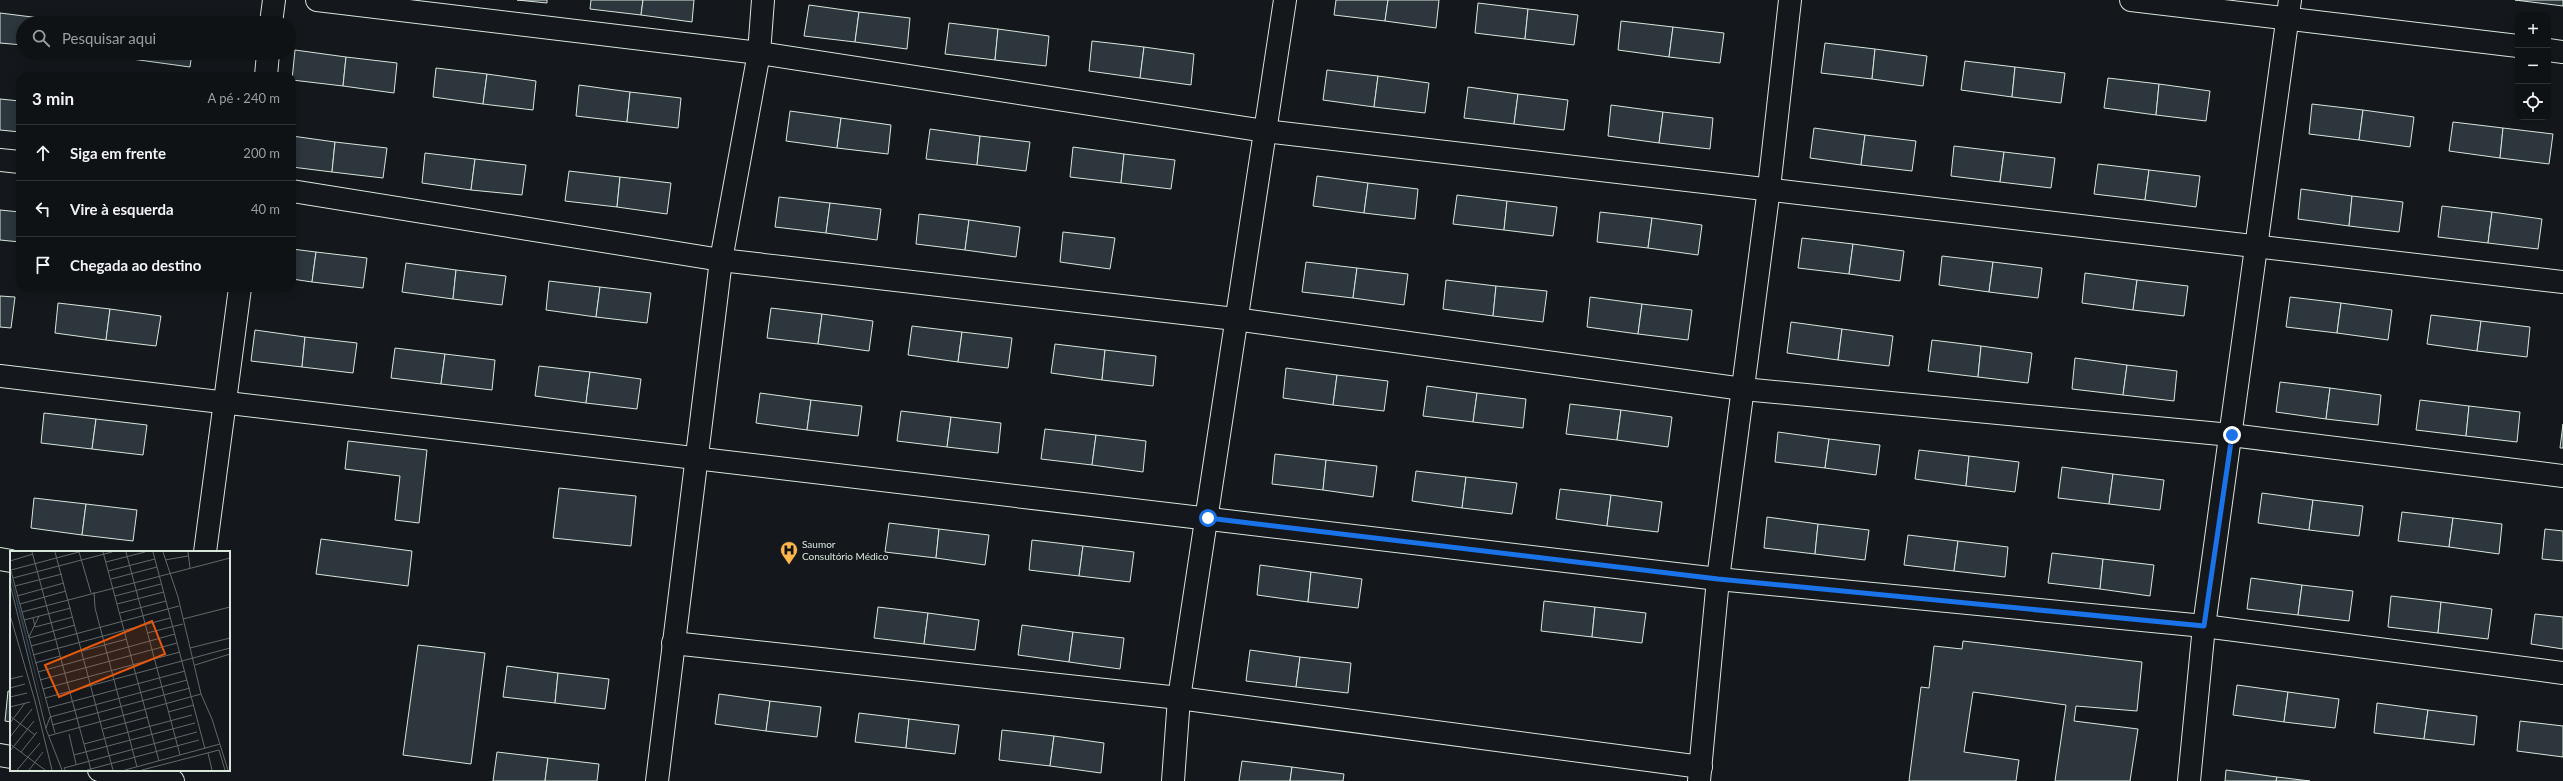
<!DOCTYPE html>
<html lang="pt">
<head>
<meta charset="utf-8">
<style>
  body { margin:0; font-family:Lato,sans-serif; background:#1d2022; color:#f1f3f6 }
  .controls { position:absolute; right:12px; top:12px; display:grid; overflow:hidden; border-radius:8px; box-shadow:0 2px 10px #0003 }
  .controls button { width:36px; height:36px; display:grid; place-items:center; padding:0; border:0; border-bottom:1px solid #2f3234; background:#0f1215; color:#f1f3f6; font:20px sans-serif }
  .stop { position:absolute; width:12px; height:12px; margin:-9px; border:3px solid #1a73e8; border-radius:50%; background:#fff }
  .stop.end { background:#1a73e8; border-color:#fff; box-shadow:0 1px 4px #0008 }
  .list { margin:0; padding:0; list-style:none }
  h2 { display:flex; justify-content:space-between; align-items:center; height:52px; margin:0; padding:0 16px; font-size:17px }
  h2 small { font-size:13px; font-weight:400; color:#9b9ea0 }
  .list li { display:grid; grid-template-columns:26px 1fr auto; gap:12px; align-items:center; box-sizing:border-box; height:56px; padding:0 16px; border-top:1px solid #2f3234 }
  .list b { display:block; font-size:15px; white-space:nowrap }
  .list em { font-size:13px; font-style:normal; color:#9b9ea0 }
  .icon { flex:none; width:22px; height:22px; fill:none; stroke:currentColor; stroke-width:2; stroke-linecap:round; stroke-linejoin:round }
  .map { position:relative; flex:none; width:2563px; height:781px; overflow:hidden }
  .search { position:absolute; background:#0f1215; box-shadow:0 2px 10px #0003; left:16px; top:16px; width:280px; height:44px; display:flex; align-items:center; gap:10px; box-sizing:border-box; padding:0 14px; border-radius:22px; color:#9b9ea0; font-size:15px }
  .panel { position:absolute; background:#0f1215; box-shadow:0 2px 10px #0003; left:16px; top:72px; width:280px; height:220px; border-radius:12px }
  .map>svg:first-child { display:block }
  .building { fill:#2c363c; stroke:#d8e6dc }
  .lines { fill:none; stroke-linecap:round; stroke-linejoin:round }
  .minor-casing { stroke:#d8e6dc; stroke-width:24 }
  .minor { stroke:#14181c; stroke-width:22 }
  .route { stroke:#1a73e8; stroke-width:5 }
  .labels { text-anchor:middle; stroke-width:3; stroke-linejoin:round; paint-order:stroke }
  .poi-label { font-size:10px; fill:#d8e6dc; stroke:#14181c; text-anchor:start }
  .inset-road { fill:none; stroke:#626a69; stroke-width:1 }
  .view { fill:#e8590c; fill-opacity:0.15; stroke:#e8590c; stroke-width:2 }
  .inset-edge { fill:none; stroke:#d8e6dc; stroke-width:2 }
</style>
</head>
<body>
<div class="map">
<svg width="2563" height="781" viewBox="0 0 2563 781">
  <rect width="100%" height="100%" fill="#14181c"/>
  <g class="building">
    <polygon points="517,0 547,0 547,3"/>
    <polygon points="591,0 643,0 641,15 590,9"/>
    <polygon points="643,0 694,0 692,22 641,15"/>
    <polygon points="1336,0 1388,0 1385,21 1334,15"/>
    <polygon points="1388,0 1439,0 1436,28 1385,21"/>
    <polygon points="2515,0 2563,0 2563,6"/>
    <polygon points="1478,3 1528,9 1525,39 1475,33"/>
    <polygon points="809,5 859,12 855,42 804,36"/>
    <polygon points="1528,9 1578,15 1574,45 1525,39"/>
    <polygon points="859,12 910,18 907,49 855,42"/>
    <polygon points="0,13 48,19 48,23 23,23 23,45 0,43"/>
    <polygon points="1621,21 1673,27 1669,57 1618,50"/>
    <polygon points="949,23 998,29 995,60 945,54"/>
    <polygon points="1673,27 1724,33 1720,63 1669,57"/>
    <polygon points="998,29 1049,36 1046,66 995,60"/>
    <polygon points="1092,41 1144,47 1140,78 1089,71"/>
    <polygon points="1825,43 1875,49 1872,79 1821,73"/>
    <polygon points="1144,47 1194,54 1191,85 1140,78"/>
    <polygon points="1875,49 1927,56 1923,86 1872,79"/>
    <polygon points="295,50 346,57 343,86 292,80"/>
    <polygon points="88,53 140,53 139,60"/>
    <polygon points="140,53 192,53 190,67 139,60"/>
    <polygon points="346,57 397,63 394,93 343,86"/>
    <polygon points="1965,61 2015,67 2012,97 1961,90"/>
    <polygon points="2015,67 2065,73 2061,103 2012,97"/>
    <polygon points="436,68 487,74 483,104 433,97"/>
    <polygon points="1327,70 1378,76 1374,107 1323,100"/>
    <polygon points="487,74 536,81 533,110 483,104"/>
    <polygon points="1378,76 1429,83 1425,113 1374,107"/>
    <polygon points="2108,78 2159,84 2156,115 2104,108"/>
    <polygon points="2159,84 2210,91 2206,121 2156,115"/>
    <polygon points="579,85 630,92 627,122 576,116"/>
    <polygon points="1468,87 1518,94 1514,124 1464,118"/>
    <polygon points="630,92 681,98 678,128 627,122"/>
    <polygon points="1518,94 1568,100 1564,130 1514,124"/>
    <polygon points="0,99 20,101 20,132 0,130"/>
    <polygon points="2312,104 2363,110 2359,140 2309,134"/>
    <polygon points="1611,105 1663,112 1659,143 1608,136"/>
    <polygon points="2363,110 2414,117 2410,147 2359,140"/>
    <polygon points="790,111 841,118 837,148 786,141"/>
    <polygon points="1663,112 1713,118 1710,149 1659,143"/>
    <polygon points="841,118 891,125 888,154 837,148"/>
    <polygon points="2453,122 2503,128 2500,158 2449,151"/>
    <polygon points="1814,128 1865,135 1861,165 1810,158"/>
    <polygon points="2503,128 2553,134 2549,164 2500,158"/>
    <polygon points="930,129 980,136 977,165 926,159"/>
    <polygon points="1865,135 1916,141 1912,171 1861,165"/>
    <polygon points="292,136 335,142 332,172 292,167"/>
    <polygon points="980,136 1030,142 1026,171 977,165"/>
    <polygon points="335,142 387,148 383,178 332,172"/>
    <polygon points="1954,146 2004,152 2000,182 1951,176"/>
    <polygon points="1073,147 1124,154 1121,183 1070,177"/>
    <polygon points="2004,152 2055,158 2051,188 2000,182"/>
    <polygon points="425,153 475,159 471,190 422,183"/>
    <polygon points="1124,154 1175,160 1171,189 1121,183"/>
    <polygon points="475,159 526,165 522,195 471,190"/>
    <polygon points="2098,164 2149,170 2145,200 2094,194"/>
    <polygon points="2149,170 2200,176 2196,207 2145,200"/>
    <polygon points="569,171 620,177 617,207 565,201"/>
    <polygon points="1317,176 1368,183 1364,213 1313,206"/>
    <polygon points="620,177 671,183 667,214 617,207"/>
    <polygon points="1368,183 1418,189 1415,219 1364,213"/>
    <polygon points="2301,189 2352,196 2349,226 2298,219"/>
    <polygon points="1457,195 1507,201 1504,230 1453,224"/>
    <polygon points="2352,196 2403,202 2399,232 2349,226"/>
    <polygon points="779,197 830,203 826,233 775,227"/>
    <polygon points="1507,201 1557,207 1553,236 1504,230"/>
    <polygon points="830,203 881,209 877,240 826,233"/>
    <polygon points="2442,206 2492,212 2488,243 2438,237"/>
    <polygon points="0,210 20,212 20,242 0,240"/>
    <polygon points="1600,212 1652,218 1648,248 1597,242"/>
    <polygon points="2492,212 2542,219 2538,249 2488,243"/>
    <polygon points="919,214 969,220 965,250 916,244"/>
    <polygon points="1652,218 1702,225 1698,255 1648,248"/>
    <polygon points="969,220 1020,227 1016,257 965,250"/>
    <polygon points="1063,232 1115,238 1110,269 1060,262"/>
    <polygon points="1802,238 1853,244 1849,274 1798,268"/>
    <polygon points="1853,244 1904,251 1900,281 1849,274"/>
    <polygon points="292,249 316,252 312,282 292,279"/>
    <polygon points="316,252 367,258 363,288 312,282"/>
    <polygon points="1942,256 1993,262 1989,292 1939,285"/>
    <polygon points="1306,262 1357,268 1353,298 1302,292"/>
    <polygon points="1993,262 2042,268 2038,298 1989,292"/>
    <polygon points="406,263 456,270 453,299 402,292"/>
    <polygon points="1357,268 1408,274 1404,305 1353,298"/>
    <polygon points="456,270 506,276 502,305 453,299"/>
    <polygon points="2085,273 2137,280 2133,310 2082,303"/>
    <polygon points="1446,280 1496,286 1493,316 1443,309"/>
    <polygon points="2137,280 2188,286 2184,316 2133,310"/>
    <polygon points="549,281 600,287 596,317 546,310"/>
    <polygon points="1496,286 1547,291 1543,322 1493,316"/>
    <polygon points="600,287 651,293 647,323 596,317"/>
    <polygon points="0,296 15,297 11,328 0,327"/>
    <polygon points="1590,297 1642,304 1638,334 1587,327"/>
    <polygon points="2290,297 2341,303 2337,333 2286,327"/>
    <polygon points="58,303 110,309 106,340 55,333"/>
    <polygon points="2341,303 2392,310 2388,340 2337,333"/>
    <polygon points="1642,304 1692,310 1688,340 1638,334"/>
    <polygon points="771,308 822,314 818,344 767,338"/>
    <polygon points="110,309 161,316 156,346 106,340"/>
    <polygon points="822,314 873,321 869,351 818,344"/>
    <polygon points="2431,315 2481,321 2477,351 2427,344"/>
    <polygon points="2481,321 2530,327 2527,357 2477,351"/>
    <polygon points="1791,322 1842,329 1838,360 1787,353"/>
    <polygon points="912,326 962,332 958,362 908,355"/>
    <polygon points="1842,329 1893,336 1889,366 1838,360"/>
    <polygon points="255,330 305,337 302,367 251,361"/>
    <polygon points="962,332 1012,338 1008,368 958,362"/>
    <polygon points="305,337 357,343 353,373 302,367"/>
    <polygon points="1932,340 1981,346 1978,377 1928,371"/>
    <polygon points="1055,344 1105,350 1102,380 1051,373"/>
    <polygon points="1981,346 2032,353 2028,383 1978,377"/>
    <polygon points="395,348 445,354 441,384 391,378"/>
    <polygon points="1105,350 1156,356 1153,386 1102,380"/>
    <polygon points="445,354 495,360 492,390 441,384"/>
    <polygon points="2075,358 2127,365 2123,395 2072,389"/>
    <polygon points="2127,365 2177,371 2174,401 2123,395"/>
    <polygon points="539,366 590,372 586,403 535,396"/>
    <polygon points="1286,368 1337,375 1333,405 1283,398"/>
    <polygon points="590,372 641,379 637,409 586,403"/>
    <polygon points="1337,375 1388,381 1384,411 1333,405"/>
    <polygon points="2280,382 2330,388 2326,419 2276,412"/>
    <polygon points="1427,386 1477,393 1473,422 1423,416"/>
    <polygon points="2330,388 2381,395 2378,425 2326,419"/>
    <polygon points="760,393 811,400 807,430 756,423"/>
    <polygon points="1477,393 1526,399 1523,428 1473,422"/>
    <polygon points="811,400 862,406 858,436 807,430"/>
    <polygon points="2420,400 2469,406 2466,436 2416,430"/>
    <polygon points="1570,404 1621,410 1617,440 1566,434"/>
    <polygon points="2469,406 2520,412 2517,442 2466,436"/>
    <polygon points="1621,410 1672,417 1668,447 1617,440"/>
    <polygon points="901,411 951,417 947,447 897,441"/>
    <polygon points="44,413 96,419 92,449 41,443"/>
    <polygon points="951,417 1001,423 998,453 947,447"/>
    <polygon points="96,419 147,425 143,455 92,449"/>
    <polygon points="2563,424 2563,448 2560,448"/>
    <polygon points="1045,429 1096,435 1092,465 1041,459"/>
    <polygon points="1778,432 1829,439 1825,468 1775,462"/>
    <polygon points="1096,435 1146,441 1143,472 1092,465"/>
    <polygon points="1829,439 1880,445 1876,475 1825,468"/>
    <polygon points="348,441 427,450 419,523 395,520 400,476 345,469"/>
    <polygon points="1919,450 1969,456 1966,486 1915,479"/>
    <polygon points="1275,454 1326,460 1323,490 1272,484"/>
    <polygon points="1969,456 2019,462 2015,492 1966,486"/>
    <polygon points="1326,460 1377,466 1373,497 1323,490"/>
    <polygon points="2062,467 2113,474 2109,504 2058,498"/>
    <polygon points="1416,471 1466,477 1462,508 1412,501"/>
    <polygon points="2113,474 2164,480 2160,510 2109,504"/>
    <polygon points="1466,477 1517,483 1512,514 1462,508"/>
    <polygon points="559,488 636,496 631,546 553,538"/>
    <polygon points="1560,489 1611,495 1607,526 1556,519"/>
    <polygon points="2262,493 2313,500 2309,530 2258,523"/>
    <polygon points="1611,495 1662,502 1658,532 1607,526"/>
    <polygon points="34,498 86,504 82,535 31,528"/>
    <polygon points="2313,500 2363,506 2359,536 2309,530"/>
    <polygon points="86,504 137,510 133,541 82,535"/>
    <polygon points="2402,512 2453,518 2449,547 2398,541"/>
    <polygon points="1767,517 1818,524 1815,554 1764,548"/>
    <polygon points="2453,518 2502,524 2499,554 2449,547"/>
    <polygon points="889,523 939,529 936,558 885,552"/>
    <polygon points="1818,524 1869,530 1865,560 1815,554"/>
    <polygon points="939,529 989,535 985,565 936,558"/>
    <polygon points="2545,529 2563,531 2563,561 2542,559"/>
    <polygon points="1908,535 1958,541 1954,571 1904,565"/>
    <polygon points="321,539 412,551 408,586 316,574"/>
    <polygon points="1032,540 1083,546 1079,576 1029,570"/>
    <polygon points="1958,541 2008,547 2005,577 1954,571"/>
    <polygon points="1083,546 1134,552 1130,582 1079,576"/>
    <polygon points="2052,553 2103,559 2100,589 2048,583"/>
    <polygon points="2103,559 2154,565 2150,596 2100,589"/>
    <polygon points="1260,565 1311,572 1308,602 1257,595"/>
    <polygon points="1311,572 1362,579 1358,608 1308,602"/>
    <polygon points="2251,578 2302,585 2298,615 2247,609"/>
    <polygon points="2302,585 2353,591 2349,621 2298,615"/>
    <polygon points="2391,596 2441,602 2438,633 2388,627"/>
    <polygon points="1544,601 1595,607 1592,637 1541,631"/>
    <polygon points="2441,602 2492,609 2488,639 2438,633"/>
    <polygon points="878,607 928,613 924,644 874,638"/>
    <polygon points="1595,607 1646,613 1642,643 1592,637"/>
    <polygon points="928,613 979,620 975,650 924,644"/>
    <polygon points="2535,614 2563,617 2563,649 2531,644"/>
    <polygon points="1022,625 1073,632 1069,662 1018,655"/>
    <polygon points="1073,632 1124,638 1120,669 1069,662"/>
    <polygon points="1963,641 2142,662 2137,711 2076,706 2074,721 2138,729 2130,781 2055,781 2066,705 1973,692 1964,752 2019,760 2016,781 1909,781 1921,687 1929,688 1934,646 1962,649"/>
    <polygon points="418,645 485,653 471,764 403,755"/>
    <polygon points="1250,650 1300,657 1296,687 1246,681"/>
    <polygon points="1300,657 1351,663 1348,693 1296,687"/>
    <polygon points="507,666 558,673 555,703 503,697"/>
    <polygon points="558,673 609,679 605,709 555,703"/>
    <polygon points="2237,685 2288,692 2284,722 2233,715"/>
    <polygon points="8,691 11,692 11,722 5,721"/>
    <polygon points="2288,692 2339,699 2335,728 2284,722"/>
    <polygon points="719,694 770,701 766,731 715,724"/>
    <polygon points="770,701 821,707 817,737 766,731"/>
    <polygon points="2377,703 2428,710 2424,739 2374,733"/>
    <polygon points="2428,710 2477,716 2474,745 2424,739"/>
    <polygon points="859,713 909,719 906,748 855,742"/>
    <polygon points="909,719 959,725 955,754 906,748"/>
    <polygon points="2520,721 2563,726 2563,757 2517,751"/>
    <polygon points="1002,730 1054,736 1050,766 999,760"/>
    <polygon points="1054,736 1104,743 1101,773 1050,766"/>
    <polygon points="497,752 548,758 545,781 493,781"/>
    <polygon points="548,758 599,764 597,781 545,781"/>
    <polygon points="1242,761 1292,767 1290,781 1239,781"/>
    <polygon points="1292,767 1344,774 1343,781 1290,781"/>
    <polygon points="2226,770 2277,777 2276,781 2225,781"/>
    <polygon points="2277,777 2310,781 2276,781"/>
  </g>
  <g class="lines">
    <defs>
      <g id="minor">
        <polyline points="317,0 759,53 1265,131 2563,282"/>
        <polyline points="2131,0 2518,46"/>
        <polyline points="271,23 274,0"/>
        <polyline points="2548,50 2563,52"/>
        <polyline points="266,76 268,53"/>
        <polyline points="0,160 20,162"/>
        <polyline points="292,191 721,260 1235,319 1743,389 2231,435 2563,476"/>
        <polyline points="0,376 1718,579 2204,626 2563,673"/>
        <polyline points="205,552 240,288"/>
        <polyline points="0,559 11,561"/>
        <polyline points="673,643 1179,698 1701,767"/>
        <polyline points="0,755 11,757"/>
        <polyline points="99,770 173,781"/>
        <polyline points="657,781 721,260 759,53 763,0"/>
        <polyline points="1173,781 1179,698 1285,0"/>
        <polyline points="1699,781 1718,579 1769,188 1790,0"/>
        <polyline points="2189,781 2204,626 2290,0"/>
      </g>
    </defs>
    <use href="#minor" class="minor-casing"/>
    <use href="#minor" class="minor"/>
  </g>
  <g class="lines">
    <polyline class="route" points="1208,518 1718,579 2204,626 2232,435"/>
  </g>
  <defs>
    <symbol id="hospital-pin" viewBox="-11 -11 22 30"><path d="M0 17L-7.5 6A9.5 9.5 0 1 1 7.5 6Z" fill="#ffb74d" stroke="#14181c"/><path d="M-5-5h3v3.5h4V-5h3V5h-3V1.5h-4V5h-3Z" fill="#111"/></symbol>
  </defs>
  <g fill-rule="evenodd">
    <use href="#hospital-pin" x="779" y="540" width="20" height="27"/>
  </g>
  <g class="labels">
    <g class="poi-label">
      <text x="802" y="548">Saumor<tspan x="802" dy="12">Consultório Médico</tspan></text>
    </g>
  </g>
  <g transform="translate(10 551)">
    <rect width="220" height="220" fill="#14181c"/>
    <path d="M 0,22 L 12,65 L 37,171 L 0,26 Z" fill="#2f3f4d"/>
    <path class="inset-road" d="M 22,1 L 81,219M 45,1 L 103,219M 69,1 L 81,42M 93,1 L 149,210M 116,1 L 170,204M 143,1 L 195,198M 153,1 L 168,46 L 191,143 L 202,168 L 218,219M 178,1 L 180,17M 155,9 L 178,5M 0,10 L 23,3M 96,11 L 135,1M 0,16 L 5,35M 1,19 L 69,1M 98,20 L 145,8M 3,27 L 102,1M 101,28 L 147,16M 0,33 L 36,178 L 52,219M 84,41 L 85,57 L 127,216M 7,45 L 54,32M 105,45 L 151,33M 10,53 L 56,40M 107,53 L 154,41M 12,61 L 220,7M 110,62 L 156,50M 0,64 L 25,150 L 42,219M 23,67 L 25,76 L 63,66M 173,68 L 220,56M 14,69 L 61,57M 137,82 L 173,73M 19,86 L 29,65M 19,87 L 65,74M 21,95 L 169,55M 180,97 L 220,87M 72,100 L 117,88M 23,104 L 160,67M 25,112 L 50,105M 185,114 L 220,103M 28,121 L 165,83M 0,128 L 13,125M 30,129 L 167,92M 0,137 L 15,133M 33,138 L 170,101M 0,146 L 17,142M 35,147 L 220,97M 0,156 L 20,151M 38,157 L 175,120M 158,161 L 184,154M 0,165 L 25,184M 0,172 L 15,152M 42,174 L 180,137M 36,177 L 40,166 L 177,129M 93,178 L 138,166M 45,182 L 5,35 L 52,23M 59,183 L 66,213M 38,185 L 191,143M 0,186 L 22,158M 0,193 L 35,219M 74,193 L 182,164M 0,200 L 24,170M 11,201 L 27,181M 198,202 L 202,219M 64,204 L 185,172M 7,219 L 30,192M 19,219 L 33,201M 55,219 L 54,217 L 187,181M 77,219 L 189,189M 115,219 L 210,193M 132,219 L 209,199 L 215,219"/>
    <path class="view" d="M 142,70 L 155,103 L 49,146 L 35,114 Z"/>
    <rect width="220" height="220" class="inset-edge"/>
  </g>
</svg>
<div class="controls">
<button>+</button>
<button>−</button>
<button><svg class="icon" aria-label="locate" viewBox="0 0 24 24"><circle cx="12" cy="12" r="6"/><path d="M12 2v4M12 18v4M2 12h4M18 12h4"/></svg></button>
</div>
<div class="stop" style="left:1208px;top:518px"></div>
<div class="stop end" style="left:2232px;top:435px"></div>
<div class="search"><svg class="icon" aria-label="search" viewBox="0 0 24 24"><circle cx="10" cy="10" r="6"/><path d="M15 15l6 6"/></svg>Pesquisar aqui</div>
<section class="panel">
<h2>3 min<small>A pé · 240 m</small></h2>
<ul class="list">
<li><svg class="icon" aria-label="ahead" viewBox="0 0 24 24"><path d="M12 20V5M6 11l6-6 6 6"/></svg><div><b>Siga em frente</b></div><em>200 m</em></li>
<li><svg class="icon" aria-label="left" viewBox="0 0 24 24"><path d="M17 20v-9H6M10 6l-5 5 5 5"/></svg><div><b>Vire à esquerda</b></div><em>40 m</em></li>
<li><svg class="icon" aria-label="arrive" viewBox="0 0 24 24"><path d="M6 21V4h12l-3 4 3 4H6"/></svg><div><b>Chegada ao destino</b></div></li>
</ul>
</section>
</div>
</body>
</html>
